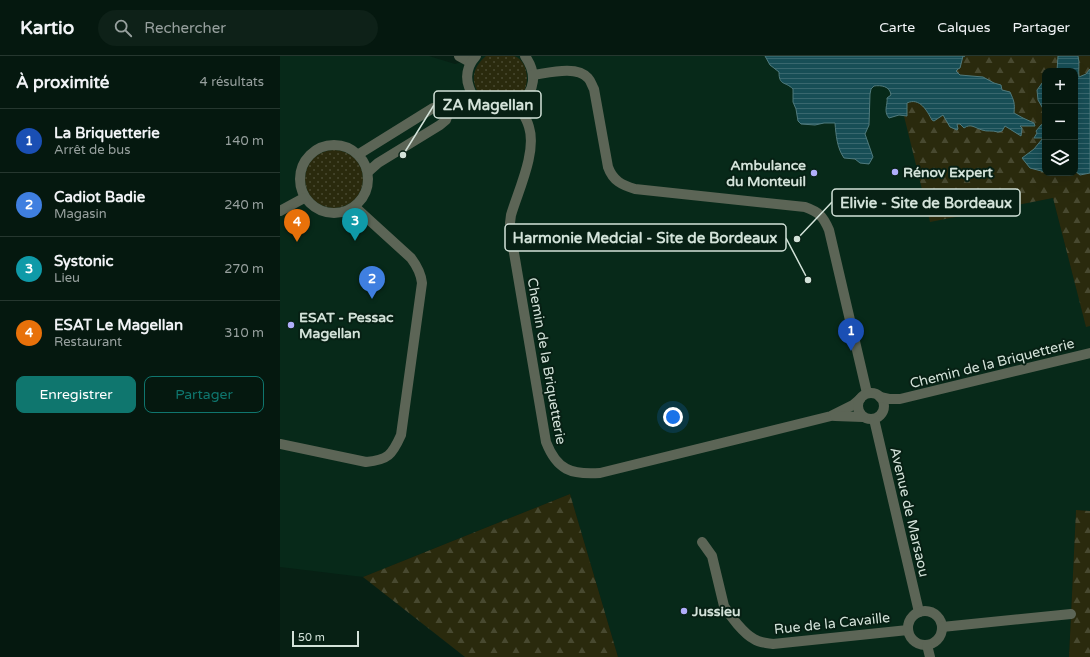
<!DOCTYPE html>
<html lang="fr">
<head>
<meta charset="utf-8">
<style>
  body { margin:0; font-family:"Varela Round",sans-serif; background:#0e2118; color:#f1f3f6 }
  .controls { position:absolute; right:12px; top:12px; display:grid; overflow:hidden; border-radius:8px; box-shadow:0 4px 16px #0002 }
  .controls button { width:36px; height:36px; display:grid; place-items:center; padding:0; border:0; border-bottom:1px solid #26372f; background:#05180f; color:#f1f3f6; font:20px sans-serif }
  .scale { position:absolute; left:12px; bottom:10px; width:67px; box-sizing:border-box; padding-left:4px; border:2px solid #d3e2d9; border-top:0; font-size:11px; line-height:14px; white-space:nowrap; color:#d3e2d9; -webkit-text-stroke:3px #072014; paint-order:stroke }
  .you { position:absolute; left:393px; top:361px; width:14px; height:14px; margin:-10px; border:3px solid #fff; border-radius:50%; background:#1a73e8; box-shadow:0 0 0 6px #1a73e833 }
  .badge { display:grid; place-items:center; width:26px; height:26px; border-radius:50%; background:#0f766e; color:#fff; font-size:13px; font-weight:700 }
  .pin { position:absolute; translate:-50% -33px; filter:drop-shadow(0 1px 2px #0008) }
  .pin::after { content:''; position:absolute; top:21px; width:14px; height:12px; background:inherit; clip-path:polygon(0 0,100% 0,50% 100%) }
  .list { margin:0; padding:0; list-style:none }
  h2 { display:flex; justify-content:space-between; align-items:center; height:52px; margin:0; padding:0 16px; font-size:17px }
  h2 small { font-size:13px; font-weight:400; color:#97a09e }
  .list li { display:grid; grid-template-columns:26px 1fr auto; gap:12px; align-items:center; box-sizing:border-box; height:64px; padding:0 16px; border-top:1px solid #26372f }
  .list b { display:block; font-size:15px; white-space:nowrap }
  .list p { margin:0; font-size:13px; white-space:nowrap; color:#97a09e }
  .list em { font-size:13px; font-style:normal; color:#97a09e }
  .actions { display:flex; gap:8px; padding:12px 16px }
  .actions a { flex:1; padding:9px 0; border:1px solid #0f766e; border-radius:8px; text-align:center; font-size:14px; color:#0f766e }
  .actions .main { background:#0f766e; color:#fff }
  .icon { flex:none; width:22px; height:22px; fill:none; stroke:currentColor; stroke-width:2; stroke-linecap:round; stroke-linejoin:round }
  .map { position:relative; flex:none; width:810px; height:601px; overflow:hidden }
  header { display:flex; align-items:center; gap:24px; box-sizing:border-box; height:56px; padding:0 20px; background:#05180f; border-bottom:1px solid #26372f }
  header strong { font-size:19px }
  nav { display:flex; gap:22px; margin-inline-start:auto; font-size:14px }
  .search { width:280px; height:36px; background:#0e2118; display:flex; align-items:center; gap:10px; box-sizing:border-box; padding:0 14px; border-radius:22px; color:#97a09e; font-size:15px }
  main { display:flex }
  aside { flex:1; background:#05180f }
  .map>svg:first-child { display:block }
  .built { fill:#072919 }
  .green { fill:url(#green-dots) }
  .forest { fill:url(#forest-firs); fill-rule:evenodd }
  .water { fill:url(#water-rules); stroke:#4f7a7d }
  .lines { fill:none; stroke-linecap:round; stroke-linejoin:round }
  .minor { stroke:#5c6556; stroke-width:10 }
  .poi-dot { fill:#b0aefa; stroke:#072014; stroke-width:1.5 }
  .labels { text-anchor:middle; stroke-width:4; stroke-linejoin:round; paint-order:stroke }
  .poi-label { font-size:14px; font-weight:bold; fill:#d3e2d9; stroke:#072014; text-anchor:start }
  .street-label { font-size:14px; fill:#d3e2d9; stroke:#072014 }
  .leader { fill:none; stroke:#d3e2d9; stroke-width:1.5 }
  .callout-dot { fill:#d3e2d9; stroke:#072014; stroke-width:1.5 }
  .callout { fill:#072014; stroke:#d3e2d9; stroke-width:1.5 }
  .callout-label { font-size:15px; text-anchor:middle; font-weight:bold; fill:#d3e2d9 }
</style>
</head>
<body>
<header>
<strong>Kartio</strong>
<div class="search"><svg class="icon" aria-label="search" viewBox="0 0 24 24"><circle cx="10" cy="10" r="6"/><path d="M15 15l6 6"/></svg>Rechercher</div>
<nav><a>Carte</a><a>Calques</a><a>Partager</a></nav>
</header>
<main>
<aside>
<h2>À proximité<small>4 résultats</small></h2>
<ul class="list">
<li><span class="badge" style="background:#1a4fb4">1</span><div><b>La Briquetterie</b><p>Arrêt de bus</p></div><em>140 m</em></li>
<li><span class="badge" style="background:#3f7fe0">2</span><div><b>Cadiot Badie</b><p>Magasin</p></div><em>240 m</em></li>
<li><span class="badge" style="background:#0f9aa8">3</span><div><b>Systonic</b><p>Lieu</p></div><em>270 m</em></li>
<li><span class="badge" style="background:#e8710a">4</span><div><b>ESAT Le Magellan</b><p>Restaurant</p></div><em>310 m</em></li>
</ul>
<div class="actions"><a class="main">Enregistrer</a><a>Partager</a></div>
</aside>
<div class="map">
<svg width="810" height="601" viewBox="0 0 810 601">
  <defs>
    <pattern id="green-dots" width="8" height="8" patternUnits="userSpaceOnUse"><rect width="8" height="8" fill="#2a2a0d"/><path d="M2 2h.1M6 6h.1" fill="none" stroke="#484930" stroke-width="1.8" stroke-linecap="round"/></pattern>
    <pattern id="forest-firs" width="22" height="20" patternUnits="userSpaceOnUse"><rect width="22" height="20" fill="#2a2a0d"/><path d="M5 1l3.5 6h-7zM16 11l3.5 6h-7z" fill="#484930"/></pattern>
    <pattern id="water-rules" width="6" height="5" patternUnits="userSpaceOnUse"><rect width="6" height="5" fill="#174e56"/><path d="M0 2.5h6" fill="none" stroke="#38676e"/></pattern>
  </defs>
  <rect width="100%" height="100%" fill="#072014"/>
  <polygon class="built" points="0,0 149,0 175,8 203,0 614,0 650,165 773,142 806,270 810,270 810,455 796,454 789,601 338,601 290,438 83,521 0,511"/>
  <g class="green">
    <path d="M 206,0 C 214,0 227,0 234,0 C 248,4 250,27 243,37 C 220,71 171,28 206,0 Z"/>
    <circle cx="54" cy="123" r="29"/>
  </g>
  <g class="forest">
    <path d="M 614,0 L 810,0 L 810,270 L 806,271 L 773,142 L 650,166 L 624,60 ZM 765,15 L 795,15 L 795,117 L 765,117 Z"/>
    <polygon points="290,438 338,601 185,601 83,521"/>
    <polygon points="796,454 810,455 810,601 789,601"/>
  </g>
  <g class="water">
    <path d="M 485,0 L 685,0 L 683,0 L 680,12 L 678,13 L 676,15 L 680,19 L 703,21 L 714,27 L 721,29 L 722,34 L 730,36 C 734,45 735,47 734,57 L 743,62 L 754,67 L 755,70 L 740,70 L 742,72 L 741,80 L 725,70 L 722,75 L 718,76 C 712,74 707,76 702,74 C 695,72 691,67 684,72 L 680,68 L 677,68 L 678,73 L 677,74 L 670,71 L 663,59 L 654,65 L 652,64 C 647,55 640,41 627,47 L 627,60 L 619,59 L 609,62 C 603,55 608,49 607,42 L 611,39 C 610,30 601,29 594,30 L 591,33 L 590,38 L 589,69 L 585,78 L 593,101 L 589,108 L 580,107 L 575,103 L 564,102 C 557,92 556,79 555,67 L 544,67 L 535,69 L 521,68 L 518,65 L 516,53 L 513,46 L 513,33 C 505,25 499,30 499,16 L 490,9 Z"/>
    <path d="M 778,0 L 798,0 C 800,7 798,14 799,21 L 806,18 L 810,13 L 810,117 L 800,119 L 795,115 L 795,15 L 777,15 Z"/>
    <polygon points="765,23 765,56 758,44 757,34"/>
    <polygon points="765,67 765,116 750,112 742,102 754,93 763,82 754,82 757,77 756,75 761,69"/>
  </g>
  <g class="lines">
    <g class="minor">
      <polyline points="179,0 190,6"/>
      <path d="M 196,0 C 188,9 185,20 189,31 C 194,49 213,60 232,54 C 234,53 237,50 239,48 C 256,35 257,17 245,0"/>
      <path d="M 253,19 C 268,17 297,9 308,22 C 311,25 312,30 314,33 L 328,111 C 333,125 342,129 355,133 L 525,151 C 539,156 543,160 549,174 L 587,337"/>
      <path d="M 238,49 C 242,56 247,63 249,71 C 257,96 238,135 231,159 L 230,167 L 232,185 L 266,386 C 277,414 291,419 320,417 L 551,360 L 573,349 L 580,343"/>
      <circle cx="54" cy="123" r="34"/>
      <polyline points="79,98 153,52 170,52"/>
      <polyline points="89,115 98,107 160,69 166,64 170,52 191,39"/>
      <polyline points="0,155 24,142"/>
      <circle cx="591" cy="350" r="13"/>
      <polyline points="600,341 609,343 620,343 810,297"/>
      <polyline points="555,360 583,361"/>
      <polyline points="594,363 639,556"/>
      <path d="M 0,388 L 86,406 C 108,404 112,399 121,379 L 142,227 C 141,217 137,210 131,202 L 75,151"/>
      <path d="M 422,486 L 432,500 L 444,550 C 450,560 464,578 474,583 C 480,587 486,587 493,588 L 628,574"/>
      <circle cx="645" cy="572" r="17"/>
      <polyline points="662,571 791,558"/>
      <polyline points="647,589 650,601"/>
    </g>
  </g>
  <g class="poi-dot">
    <circle cx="615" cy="116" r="4"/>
    <circle cx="534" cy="117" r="4"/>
    <circle cx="11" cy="269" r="4"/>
    <circle cx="404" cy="555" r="4"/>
  </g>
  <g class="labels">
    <g class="poi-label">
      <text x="526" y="114" text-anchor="end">Ambulance<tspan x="526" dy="16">du Monteuil</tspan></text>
      <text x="623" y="121">Rénov Expert</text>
      <text x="19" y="266">ESAT - Pessac<tspan x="19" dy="16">Magellan</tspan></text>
      <text x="412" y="560">Jussieu</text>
    </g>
    <g class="street-label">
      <text transform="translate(267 305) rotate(80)" y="5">Chemin de la Briquetterie</text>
      <text transform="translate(712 307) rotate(-14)" y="5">Chemin de la Briquetterie</text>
      <text transform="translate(630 456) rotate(77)" y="5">Avenue de Marsaou</text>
      <text transform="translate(552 567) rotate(-6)" y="5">Rue de la Cavaille</text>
    </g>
  </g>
  <path class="leader" d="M123 99L154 49M517 183L552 146M528 224L506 182"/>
  <g class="callout-dot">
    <circle cx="123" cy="99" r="4"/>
    <circle cx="517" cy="183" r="4"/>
    <circle cx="528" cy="224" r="4"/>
  </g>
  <g class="callout">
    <rect x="154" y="35" width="107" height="27" rx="4"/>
    <rect x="552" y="133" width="188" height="27" rx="4"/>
    <rect x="225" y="168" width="281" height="27" rx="4"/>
  </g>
  <g class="callout-label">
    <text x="208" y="54">ZA Magellan</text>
    <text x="646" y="152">Elivie - Site de Bordeaux</text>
    <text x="365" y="187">Harmonie Medcial - Site de Bordeaux</text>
  </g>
</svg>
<div class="controls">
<button>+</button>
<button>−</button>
<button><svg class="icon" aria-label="layers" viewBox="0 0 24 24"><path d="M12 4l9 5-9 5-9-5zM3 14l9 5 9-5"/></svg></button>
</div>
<div class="scale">50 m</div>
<div class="you"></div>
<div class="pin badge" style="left:571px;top:295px;background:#1a4fb4">1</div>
<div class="pin badge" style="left:92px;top:243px;background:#3f7fe0">2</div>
<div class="pin badge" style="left:75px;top:185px;background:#0f9aa8">3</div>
<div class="pin badge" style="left:17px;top:186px;background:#e8710a">4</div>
</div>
</main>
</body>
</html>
